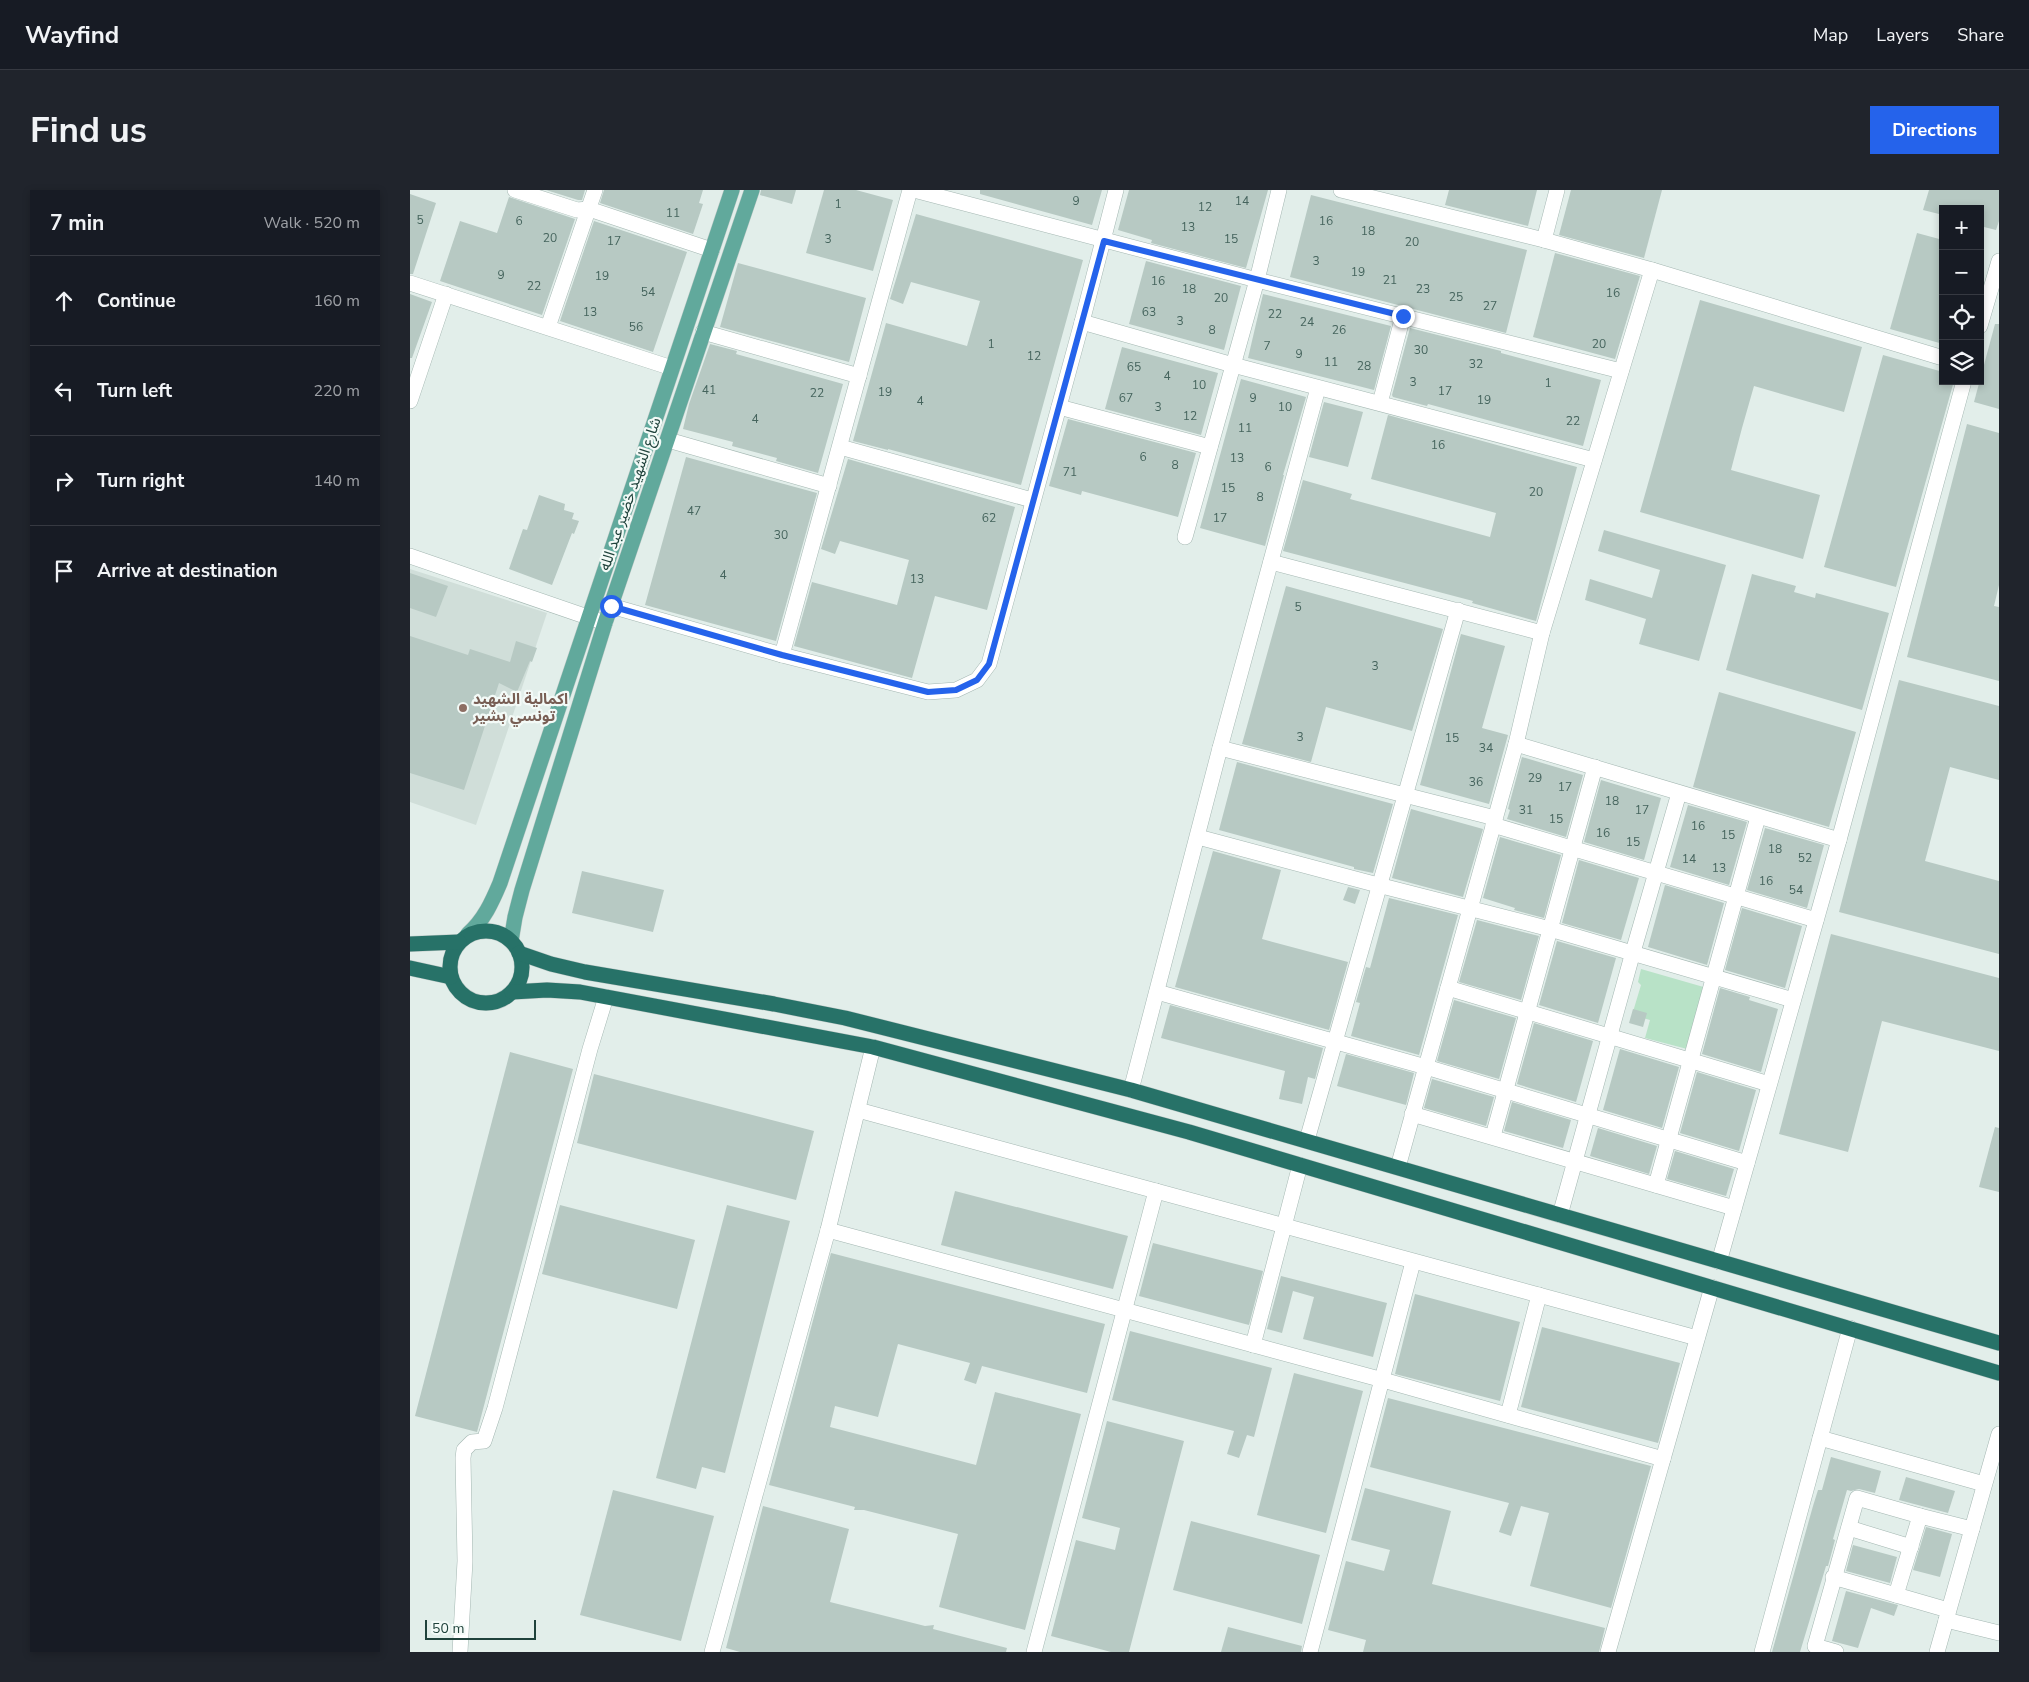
<!DOCTYPE html>
<html lang="en">
<head>
<meta charset="utf-8">
<style>
  body { margin:0; font-family:"Nunito Sans","Noto Sans Arabic",sans-serif; background:#20242c; color:#f1f3f6 }
  .controls { position:absolute; right:15px; top:15px; display:grid; overflow:hidden; border-radius:0px; box-shadow:0 2px 8px #0003 }
  .controls button { width:45px; height:45px; display:grid; place-items:center; padding:0; border:0; border-bottom:1px solid #363941; background:#171b24; color:#f1f3f6; font:25px sans-serif }
  .scale { position:absolute; left:15px; bottom:12px; width:111px; box-sizing:border-box; padding-left:5px; border:2px solid #1f423b; border-top:0; font-size:14px; line-height:18px; white-space:nowrap; color:#1f423b; -webkit-text-stroke:4px #f3faf7; paint-order:stroke }
  .stop { position:absolute; width:15px; height:15px; margin:-11px; border:4px solid #2563eb; border-radius:50%; background:#fff }
  .stop.end { background:#2563eb; border-color:#fff; box-shadow:0 1px 5px #0008 }
  .list { margin:0; padding:0; list-style:none }
  h2 { display:flex; justify-content:space-between; align-items:center; height:65px; margin:0; padding:0 20px; font-size:21px }
  h2 small { font-size:16px; font-weight:400; color:#9ea1a6 }
  .list li { display:grid; grid-template-columns:32px 1fr auto; gap:15px; align-items:center; box-sizing:border-box; height:90px; padding:0 20px; border-top:1px solid #363941 }
  .list b { display:block; font-size:19px; white-space:nowrap }
  .list em { font-size:16px; font-style:normal; color:#9ea1a6 }
  .icon { flex:none; width:28px; height:28px; fill:none; stroke:currentColor; stroke-width:2; stroke-linecap:round; stroke-linejoin:round }
  .map { position:relative; flex:none; width:1589px; height:1462px; overflow:hidden; border-radius:0px }
  header { display:flex; align-items:center; gap:30px; box-sizing:border-box; height:70px; padding:0 25px; background:#171b24; border-bottom:1px solid #363941 }
  header strong { font-size:24px }
  nav { display:flex; gap:28px; margin-inline-start:auto; font-size:18px }
  .intro { display:flex; align-items:center; justify-content:space-between; box-sizing:border-box; height:120px; padding:0 30px }
  h1 { margin:0; font-size:35px }
  .button { padding:12px 22px; border-radius:0px; background:#2563eb; color:#fff; font-size:18px; font-weight:700 }
  main { display:flex; gap:30px; padding:0 30px }
  aside { flex:1; background:#171b24; border-radius:0px; box-shadow:0 2px 8px #0003 }
  .map>svg:first-child { display:block }
  .built { fill:#d0ded9 }
  .green { fill:#b8e2c7 }
  .building { fill:#b7c9c3 }
  .lines { fill:none; stroke-linecap:round; stroke-linejoin:round }
  .minor-casing { stroke:#a4b7b2; stroke-width:16 }
  .major-casing { stroke:#c0cac8; stroke-width:16 }
  .highway-casing { stroke:#c0cac8; stroke-width:16 }
  .minor { stroke:#fff; stroke-width:15 }
  .major { stroke:#61a99c; stroke-width:15 }
  .highway { stroke:#277268; stroke-width:15 }
  .route { stroke:#2563eb; stroke-width:6 }
  .education-dot { fill:#8d6e63; stroke:#f3faf7; stroke-width:2 }
  .labels { text-anchor:middle; stroke-width:4.5; stroke-linejoin:round; paint-order:stroke }
  .number-label { font-size:12px; fill:#45645d }
  .street-label { font-size:15px; fill:#1f423b; stroke:#f3faf7 }
  .education-label { font-size:15px; font-weight:bold; fill:#785e54; stroke:#f3faf7; text-anchor:start }
</style>
</head>
<body>
<header>
<strong>Wayfind</strong>
<nav><a>Map</a><a>Layers</a><a>Share</a></nav>
</header>
<div class="intro"><h1>Find us</h1><a class="button">Directions</a></div>
<main>
<aside>
<h2>7 min<small>Walk · 520 m</small></h2>
<ul class="list">
<li><svg class="icon" aria-label="ahead" viewBox="0 0 24 24"><path d="M12 20V5M6 11l6-6 6 6"/></svg><div><b>Continue</b></div><em>160 m</em></li>
<li><svg class="icon" aria-label="left" viewBox="0 0 24 24"><path d="M17 20v-9H6M10 6l-5 5 5 5"/></svg><div><b>Turn left</b></div><em>220 m</em></li>
<li><svg class="icon" aria-label="right" viewBox="0 0 24 24"><path d="M7 20v-9h11M14 6l5 5-5 5"/></svg><div><b>Turn right</b></div><em>140 m</em></li>
<li><svg class="icon" aria-label="arrive" viewBox="0 0 24 24"><path d="M6 21V4h12l-3 4 3 4H6"/></svg><div><b>Arrive at destination</b></div></li>
</ul>
</aside>
<div class="map">
<svg width="1589" height="1462" viewBox="0 0 1589 1462">
  <rect width="100%" height="100%" fill="#e2eeea"/>
  <polygon class="built" points="0,379 137,423 66,635 0,612"/>
  <polygon class="green" points="1231,779 1297,798 1281,860 1235,848 1240,830 1222,825 1231,795 1228,792"/>
  <g class="building">
    <polygon points="136,0 175,0 172,10 168,10"/>
    <polygon points="194,0 293,0 289,13 293,14 283,44 190,13"/>
    <polygon points="351,0 386,0 382,14 350,5"/>
    <polygon points="414,0 446,0 483,10 463,81 396,63"/>
    <polygon points="570,0 692,0 682,35 570,4"/>
    <polygon points="719,0 858,0 836,78 741,53 742,50 708,40"/>
    <polygon points="1039,0 1127,0 1118,36 1035,15"/>
    <polygon points="1161,0 1252,0 1234,68 1149,45"/>
    <polygon points="1519,0 1589,0 1589,31 1586,40 1570,36 1570,19 1533,19 1533,25 1513,20"/>
    <polygon points="0,4 26,13 3,84 0,84"/>
    <polygon points="901,5 1117,60 1096,143 880,87"/>
    <polygon points="99,7 165,29 132,125 30,91 50,31 87,43"/>
    <polygon points="506,24 673,70 611,295 478,259 478,260 443,251 476,133 557,156 570,111 501,92 493,114 480,109"/>
    <polygon points="184,31 277,62 243,162 150,131"/>
    <polygon points="1507,43 1533,50 1533,154 1480,139"/>
    <polygon points="1145,63 1230,86 1205,169 1123,147"/>
    <polygon points="736,71 831,96 814,160 719,134"/>
    <polygon points="328,73 456,108 439,172 310,137"/>
    <polygon points="0,104 22,112 2,168 0,168"/>
    <polygon points="853,104 981,136 964,200 838,168"/>
    <polygon points="1290,110 1452,157 1434,222 1344,196 1332,238 1321,280 1410,305 1393,369 1230,322"/>
    <polygon points="1585,134 1589,134 1589,219 1564,212"/>
    <polygon points="1000,138 1091,161 1091,163 1191,190 1173,256 1018,214 1017,216 983,207 982,205"/>
    <polygon points="300,154 327,161 326,164 433,194 408,283 366,271 367,268 322,256 323,252 273,239 279,214"/>
    <polygon points="712,157 808,183 791,245 695,219"/>
    <polygon points="1473,165 1533,182 1533,191 1544,191 1486,397 1414,377"/>
    <polygon points="831,189 896,207 873,285 874,285 855,356 790,338"/>
    <polygon points="914,212 953,222 938,277 899,267"/>
    <polygon points="978,225 1167,277 1126,431 1062,413 1063,411 873,361 893,290 942,304 940,309 1080,347 1086,323 961,289"/>
    <polygon points="658,229 786,263 768,327 672,301 671,305 639,296"/>
    <polygon points="1557,234 1589,243 1589,395 1584,416 1589,417 1589,491 1497,467"/>
    <polygon points="276,267 407,303 366,451 235,415"/>
    <polygon points="438,269 605,317 577,420 525,406 502,488 384,456 402,392 487,415 499,370 430,351 425,364 411,359"/>
    <polygon points="129,305 155,314 154,320 164,323 162,329 169,331 164,344 162,343 142,395 99,379 113,339 117,340"/>
    <polygon points="1194,340 1316,375 1289,471 1229,454 1236,429 1175,410 1180,389 1242,408 1250,380 1188,361"/>
    <polygon points="0,383 38,396 26,427 0,418"/>
    <polygon points="1342,384 1386,396 1384,402 1405,408 1406,403 1479,423 1452,520 1316,480"/>
    <polygon points="876,396 1033,439 1002,541 916,517 901,572 832,554"/>
    <polygon points="1051,444 1095,456 1072,538 1098,545 1079,614 1010,595"/>
    <polygon points="0,446 58,465 60,459 100,472 106,451 127,458 122,472 120,471 107,502 89,493 54,600 0,583"/>
    <polygon points="1489,490 1589,516 1589,590 1540,577 1515,671 1589,691 1589,764 1429,722"/>
    <polygon points="1309,502 1446,542 1419,637 1283,597"/>
    <polygon points="1112,567 1173,585 1156,647 1097,629 1100,620 1098,619"/>
    <polygon points="827,572 983,614 963,683 944,679 944,677 809,640"/>
    <polygon points="1191,590 1251,608 1234,670 1174,652"/>
    <polygon points="1278,615 1337,632 1319,695 1260,677"/>
    <polygon points="1001,619 1073,639 1053,707 982,688"/>
    <polygon points="1355,638 1414,655 1397,718 1337,700"/>
    <polygon points="1090,647 1151,665 1134,728 1104,720 1105,718 1073,708"/>
    <polygon points="803,661 871,680 852,749 938,772 919,840 765,797"/>
    <polygon points="1169,670 1229,688 1211,750 1152,733"/>
    <polygon points="172,681 254,700 243,742 162,723"/>
    <polygon points="1255,695 1314,713 1297,775 1238,757"/>
    <polygon points="938,697 950,700 945,714 933,710"/>
    <polygon points="979,708 1048,725 1009,865 941,846 950,813 946,812 956,777 960,778"/>
    <polygon points="1332,718 1392,736 1375,798 1315,780"/>
    <polygon points="1067,730 1129,746 1111,810 1049,792"/>
    <polygon points="1421,744 1589,788 1589,861 1472,831 1438,962 1369,944"/>
    <polygon points="1147,751 1206,768 1188,833 1129,815"/>
    <polygon points="1310,798 1340,807 1339,810 1368,819 1351,882 1292,864"/>
    <polygon points="1044,810 1106,828 1089,889 1027,871"/>
    <polygon points="760,815 913,858 905,889 898,887 892,914 869,909 875,881 751,848"/>
    <polygon points="1223,819 1237,823 1233,837 1219,833"/>
    <polygon points="1124,833 1183,851 1166,912 1107,894"/>
    <polygon points="1210,859 1269,877 1252,938 1193,920"/>
    <polygon points="100,862 163,879 67,1242 5,1226"/>
    <polygon points="936,864 1004,883 996,915 927,896"/>
    <polygon points="1287,882 1346,900 1329,961 1270,943"/>
    <polygon points="184,884 404,941 386,1010 167,953"/>
    <polygon points="1022,889 1084,907 1076,936 1014,918"/>
    <polygon points="1102,912 1161,930 1153,958 1094,941"/>
    <polygon points="1585,937 1589,938 1589,1002 1569,997"/>
    <polygon points="1188,938 1247,956 1239,984 1180,966"/>
    <polygon points="1265,961 1324,979 1316,1006 1257,989"/>
    <polygon points="545,1001 718,1046 703,1099 531,1055"/>
    <polygon points="150,1015 285,1050 267,1119 132,1084"/>
    <polygon points="317,1015 380,1031 315,1283 292,1277 286,1299 246,1288"/>
    <polygon points="743,1053 853,1081 839,1135 729,1106"/>
    <polygon points="421,1063 695,1134 677,1203 572,1176 566,1194 554,1190 560,1173 488,1154 468,1227 425,1216 420,1237 566,1275 585,1202 671,1224 615,1440 529,1417 548,1344 454,1320 444,1320 445,1317 359,1295"/>
    <polygon points="871,1086 977,1113 963,1167 893,1149 904,1107 883,1101 872,1143 857,1139"/>
    <polygon points="1005,1104 1110,1132 1090,1211 985,1184"/>
    <polygon points="1132,1137 1270,1173 1248,1253 1111,1217"/>
    <polygon points="720,1141 862,1178 844,1247 837,1245 829,1268 817,1264 824,1241 702,1210"/>
    <polygon points="884,1183 953,1201 916,1343 847,1325"/>
    <polygon points="978,1208 1241,1276 1201,1418 1120,1396 1139,1323 1111,1316 1101,1346 1089,1342 1099,1313 960,1277"/>
    <polygon points="697,1231 774,1251 719,1462 701,1462 641,1446 666,1350 705,1360 710,1338 672,1328"/>
    <polygon points="1421,1267 1471,1281 1465,1303 1449,1299 1441,1301 1437,1300 1423,1349 1425,1350 1418,1376 1416,1376 1390,1462 1362,1462 1403,1316 1408,1300 1412,1300"/>
    <polygon points="1496,1287 1545,1301 1538,1323 1489,1310"/>
    <polygon points="955,1298 1041,1321 1022,1394 1195,1438 1189,1462 953,1462 956,1450 918,1440 936,1371 974,1381 980,1360 941,1350"/>
    <polygon points="203,1300 304,1326 271,1451 170,1425"/>
    <polygon points="353,1316 439,1339 420,1412 515,1436 524,1435 523,1439 597,1458 596,1462 330,1462 316,1458"/>
    <polygon points="781,1331 910,1365 892,1434 763,1400"/>
    <polygon points="1516,1337 1542,1344 1530,1387 1503,1380"/>
    <polygon points="1443,1355 1487,1367 1480,1393 1436,1381"/>
    <polygon points="1436,1401 1488,1415 1484,1426 1461,1418 1448,1458 1422,1451"/>
    <polygon points="818,1437 892,1456 891,1462 811,1462"/>
  </g>
  <g class="lines">
    <defs>
      <g id="minor">
        <polyline points="105,0 167,20 179,19 302,60"/>
        <polyline points="504,0 847,90 1211,181"/>
        <polyline points="931,0 1134,50 1242,80 1533,168"/>
        <polyline points="1134,50 1147,0"/>
        <polyline points="0,93 262,178"/>
        <polyline points="672,132 823,175 1184,270"/>
        <polyline points="1570,136 1589,71"/>
        <polyline points="138,137 185,0"/>
        <polyline points="293,142 449,186"/>
        <polyline points="0,211 36,104"/>
        <polyline points="970,213 993,126"/>
        <polyline points="649,217 800,257"/>
        <polyline points="258,250 419,296"/>
        <polyline points="430,257 622,310"/>
        <polyline points="775,347 847,90 869,0"/>
        <polyline points="0,366 195,433"/>
        <polyline points="861,372 1132,443"/>
        <polyline points="201,416 372,465 518,502 546,500 567,490 579,474 672,132 706,0"/>
        <polyline points="372,465 500,0"/>
        <polyline points="1106,554 1429,650"/>
        <polyline points="810,558 1085,628"/>
        <polyline points="1083,635 1406,730"/>
        <polyline points="788,647 968,695 1140,739 1383,810"/>
        <polyline points="1038,798 1359,894"/>
        <polyline points="747,802 1016,877 1337,973"/>
        <polyline points="721,900 810,558 908,198"/>
        <polyline points="448,920 1287,1148"/>
        <polyline points="1002,924 1324,1018"/>
        <polyline points="1083,946 1185,577"/>
        <polyline points="897,950 1048,420"/>
        <polyline points="988,977 1106,554 1132,443 1242,80"/>
        <polyline points="1246,995 1348,627"/>
        <polyline points="1150,1025 1223,762 1269,603"/>
        <polyline points="418,1040 973,1190 1253,1269"/>
        <polyline points="1309,1072 1429,650 1554,191"/>
        <polyline points="843,1155 890,975"/>
        <polyline points="1098,1225 1129,1105"/>
        <polyline points="1410,1248 1574,1294"/>
        <polyline points="1510,1326 1562,1339"/>
        <polyline points="1439,1338 1501,1357"/>
        <polyline points="1423,1387 1486,1405 1510,1326 1447,1308 1405,1456 1426,1462"/>
        <polyline points="1486,1405 1538,1420"/>
        <polyline points="1536,1430 1589,1443"/>
        <polyline points="50,1462 55,1371 53,1268 54,1260 62,1252 74,1251 85,1218 180,859 196,807"/>
        <polyline points="302,1462 418,1040 463,857"/>
        <polyline points="624,1462 746,1001"/>
        <polyline points="900,1462 1003,1072"/>
        <polyline points="1198,1462 1302,1097"/>
        <polyline points="1352,1462 1440,1138"/>
        <polyline points="1527,1462 1589,1244"/>
      </g>
      <g id="major">
        <path d="M 58,744 C 74,730 82,712 90,693 L 322,0"/>
        <polyline points="101,751 105,727 112,700 195,433 342,0"/>
      </g>
      <g id="highway">
        <circle cx="76" cy="777" r="36"/>
        <polyline points="0,754 49,752"/>
        <polyline points="109,763 141,774 175,782 364,814 435,828 721,900 1589,1153"/>
        <polyline points="0,778 41,787"/>
        <polyline points="102,802 137,800 170,802 463,857 779,942 1589,1183"/>
      </g>
    </defs>
    <use href="#minor" class="minor-casing"/>
    <use href="#major" class="major-casing"/>
    <use href="#highway" class="highway-casing"/>
    <use href="#minor" class="minor"/>
    <use href="#major" class="major"/>
    <use href="#highway" class="highway"/>
  </g>
  <g class="lines">
    <polyline class="route" points="201,416 372,465 518,502 546,500 567,490 579,474 694,51 993,126"/>
  </g>
  <circle class="education-dot" cx="53" cy="518" r="5"/>
  <g class="labels">
    <g class="number-label">
      <text x="666" y="15">9</text>
      <text x="832" y="15">14</text>
      <text x="428" y="18">1</text>
      <text x="795" y="21">12</text>
      <text x="263" y="27">11</text>
      <text x="10" y="34">5</text>
      <text x="109" y="35">6</text>
      <text x="916" y="35">16</text>
      <text x="778" y="41">13</text>
      <text x="958" y="45">18</text>
      <text x="140" y="52">20</text>
      <text x="418" y="53">3</text>
      <text x="821" y="53">15</text>
      <text x="204" y="55">17</text>
      <text x="1002" y="56">20</text>
      <text x="906" y="75">3</text>
      <text x="948" y="86">19</text>
      <text x="91" y="89">9</text>
      <text x="192" y="90">19</text>
      <text x="980" y="94">21</text>
      <text x="748" y="95">16</text>
      <text x="124" y="100">22</text>
      <text x="779" y="103">18</text>
      <text x="1013" y="103">23</text>
      <text x="238" y="106">54</text>
      <text x="1203" y="107">16</text>
      <text x="1046" y="111">25</text>
      <text x="811" y="112">20</text>
      <text x="1080" y="120">27</text>
      <text x="180" y="126">13</text>
      <text x="739" y="126">63</text>
      <text x="865" y="128">22</text>
      <text x="770" y="135">3</text>
      <text x="897" y="136">24</text>
      <text x="226" y="141">56</text>
      <text x="802" y="144">8</text>
      <text x="929" y="144">26</text>
      <text x="581" y="158">1</text>
      <text x="1189" y="158">20</text>
      <text x="857" y="160">7</text>
      <text x="1011" y="164">30</text>
      <text x="889" y="168">9</text>
      <text x="624" y="170">12</text>
      <text x="921" y="176">11</text>
      <text x="1066" y="178">32</text>
      <text x="954" y="180">28</text>
      <text x="724" y="181">65</text>
      <text x="757" y="190">4</text>
      <text x="1003" y="196">3</text>
      <text x="1138" y="197">1</text>
      <text x="789" y="199">10</text>
      <text x="299" y="204">41</text>
      <text x="1035" y="205">17</text>
      <text x="475" y="206">19</text>
      <text x="407" y="207">22</text>
      <text x="716" y="212">67</text>
      <text x="843" y="212">9</text>
      <text x="1074" y="214">19</text>
      <text x="510" y="215">4</text>
      <text x="748" y="221">3</text>
      <text x="875" y="221">10</text>
      <text x="780" y="230">12</text>
      <text x="345" y="233">4</text>
      <text x="1163" y="235">22</text>
      <text x="835" y="242">11</text>
      <text x="1028" y="259">16</text>
      <text x="733" y="271">6</text>
      <text x="827" y="272">13</text>
      <text x="765" y="279">8</text>
      <text x="858" y="281">6</text>
      <text x="660" y="286">71</text>
      <text x="818" y="302">15</text>
      <text x="1126" y="306">20</text>
      <text x="850" y="311">8</text>
      <text x="284" y="325">47</text>
      <text x="579" y="332">62</text>
      <text x="810" y="332">17</text>
      <text x="371" y="349">30</text>
      <text x="313" y="389">4</text>
      <text x="507" y="393">13</text>
      <text x="888" y="421">5</text>
      <text x="965" y="480">3</text>
      <text x="890" y="551">3</text>
      <text x="1042" y="552">15</text>
      <text x="1076" y="562">34</text>
      <text x="1125" y="592">29</text>
      <text x="1066" y="596">36</text>
      <text x="1155" y="601">17</text>
      <text x="1202" y="615">18</text>
      <text x="1116" y="624">31</text>
      <text x="1232" y="624">17</text>
      <text x="1146" y="633">15</text>
      <text x="1288" y="640">16</text>
      <text x="1193" y="647">16</text>
      <text x="1318" y="649">15</text>
      <text x="1223" y="656">15</text>
      <text x="1365" y="663">18</text>
      <text x="1395" y="672">52</text>
      <text x="1279" y="673">14</text>
      <text x="1309" y="682">13</text>
      <text x="1356" y="695">16</text>
      <text x="1386" y="704">54</text>
    </g>
    <g class="street-label">
      <text transform="translate(220 304) rotate(-71)" y="5">شارع الشهيد خضير عبد الله</text>
    </g>
    <g class="education-label">
      <text x="63" y="514">اكمالية الشهيد<tspan x="63" dy="17">تونسي بشير</tspan></text>
    </g>
  </g>
</svg>
<div class="controls">
<button>+</button>
<button>−</button>
<button><svg class="icon" aria-label="locate" viewBox="0 0 24 24"><circle cx="12" cy="12" r="6"/><path d="M12 2v4M12 18v4M2 12h4M18 12h4"/></svg></button>
<button><svg class="icon" aria-label="layers" viewBox="0 0 24 24"><path d="M12 4l9 5-9 5-9-5zM3 14l9 5 9-5"/></svg></button>
</div>
<div class="scale">50 m</div>
<div class="stop" style="left:201px;top:416px"></div>
<div class="stop end" style="left:993px;top:126px"></div>
</div>
</main>
</body>
</html>
